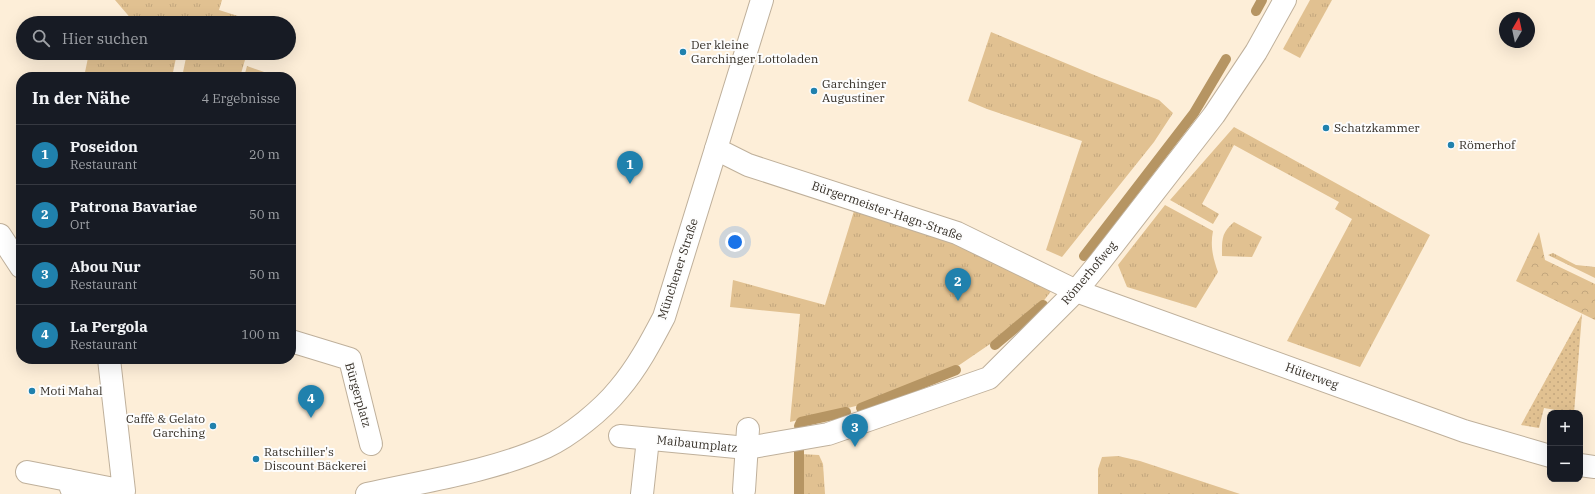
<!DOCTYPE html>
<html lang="de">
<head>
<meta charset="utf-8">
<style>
  body { margin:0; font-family:"IBM Plex Serif",serif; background:#20242c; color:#f1f3f6 }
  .controls { position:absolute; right:12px; bottom:12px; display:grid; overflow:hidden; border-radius:8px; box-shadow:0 4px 16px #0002 }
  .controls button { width:36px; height:36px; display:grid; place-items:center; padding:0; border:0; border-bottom:1px solid #363941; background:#171b24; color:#f1f3f6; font:20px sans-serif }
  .compass { position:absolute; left:1499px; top:12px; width:36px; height:36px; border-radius:50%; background:#171b24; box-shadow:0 4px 16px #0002; rotate:9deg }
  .you { position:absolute; left:735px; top:242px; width:14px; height:14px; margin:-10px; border:3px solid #fff; border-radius:50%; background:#1a73e8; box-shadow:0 0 0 6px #1a73e833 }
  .badge { display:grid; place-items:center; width:26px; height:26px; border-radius:50%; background:#2081ad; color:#fff; font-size:13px; font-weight:700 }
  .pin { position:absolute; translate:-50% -33px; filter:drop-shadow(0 1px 2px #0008) }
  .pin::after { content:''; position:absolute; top:21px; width:14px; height:12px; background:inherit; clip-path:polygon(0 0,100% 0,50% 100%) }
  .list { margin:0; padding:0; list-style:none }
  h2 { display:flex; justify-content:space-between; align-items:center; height:52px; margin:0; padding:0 16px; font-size:17px }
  h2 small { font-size:13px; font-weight:400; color:#9ea1a6 }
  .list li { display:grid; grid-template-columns:26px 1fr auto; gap:12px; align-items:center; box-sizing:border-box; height:60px; padding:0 16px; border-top:1px solid #363941 }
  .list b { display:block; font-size:15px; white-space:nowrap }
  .list p { margin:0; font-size:13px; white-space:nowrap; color:#9ea1a6 }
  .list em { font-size:13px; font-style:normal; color:#9ea1a6 }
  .icon { flex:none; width:22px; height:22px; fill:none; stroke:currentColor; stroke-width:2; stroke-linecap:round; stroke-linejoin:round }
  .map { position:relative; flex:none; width:1595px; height:494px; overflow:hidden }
  .search { position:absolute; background:#171b24; box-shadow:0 4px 16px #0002; left:16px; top:16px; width:280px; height:44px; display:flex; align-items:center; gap:10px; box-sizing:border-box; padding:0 14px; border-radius:22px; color:#9ea1a6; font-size:15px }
  .panel { position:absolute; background:#171b24; box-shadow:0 4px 16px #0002; left:16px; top:72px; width:280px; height:292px; border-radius:16px }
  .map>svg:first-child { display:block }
  .grass { fill:url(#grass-tufts) }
  .forest { fill:url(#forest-crowns) }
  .park { fill:url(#park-dots) }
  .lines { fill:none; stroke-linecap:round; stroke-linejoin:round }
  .stream { stroke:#b69563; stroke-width:10 }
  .street-casing { stroke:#bfb09b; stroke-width:24 }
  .secondary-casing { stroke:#bfb09b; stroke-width:24 }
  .street { stroke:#fff; stroke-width:22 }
  .secondary { stroke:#fff; stroke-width:22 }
  .poi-dot { fill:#2081ad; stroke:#fdfdfd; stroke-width:1.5 }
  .labels { text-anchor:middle; stroke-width:4; stroke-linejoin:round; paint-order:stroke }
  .poi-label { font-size:12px; fill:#352f27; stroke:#fdfdfd; text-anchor:start }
  .street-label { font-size:12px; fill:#352f27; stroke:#fdfdfd }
</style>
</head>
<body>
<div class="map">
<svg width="1595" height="494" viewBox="0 0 1595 494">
  <defs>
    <pattern id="grass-tufts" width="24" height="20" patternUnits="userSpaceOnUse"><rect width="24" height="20" fill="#e1c191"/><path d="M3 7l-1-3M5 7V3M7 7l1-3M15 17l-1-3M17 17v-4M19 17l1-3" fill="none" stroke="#c2a67d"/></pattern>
    <pattern id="forest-crowns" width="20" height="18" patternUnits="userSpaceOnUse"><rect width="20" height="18" fill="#e1c191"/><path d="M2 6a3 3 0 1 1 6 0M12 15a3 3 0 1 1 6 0" fill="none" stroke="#c2a67d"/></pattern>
    <pattern id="park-dots" width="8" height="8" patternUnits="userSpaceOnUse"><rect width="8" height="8" fill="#e1c191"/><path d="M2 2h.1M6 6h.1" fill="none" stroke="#c2a67d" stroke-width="1.8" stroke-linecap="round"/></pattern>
  </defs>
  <rect width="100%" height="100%" fill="#fdeed8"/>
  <g class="grass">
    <polygon points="115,0 222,0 219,10 257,22 257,23 139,23 133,21"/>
    <polygon points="1310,0 1332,0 1300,58 1283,49"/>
    <polygon points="991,32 1099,77 1159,100 1173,113 1154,142 1062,257 1046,250 1082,141 987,109 968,101"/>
    <polygon points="89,53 177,53 172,77 84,77"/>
    <polygon points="187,53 247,53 240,77 182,77"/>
    <polygon points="247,66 270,74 269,77 244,77"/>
    <polygon points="1234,127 1430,235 1360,367 1287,341 1352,219 1335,209 1339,202 1234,145 1202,204 1219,214 1213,224 1170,200"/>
    <path d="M 1165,205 L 1213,231 C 1210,246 1213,258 1218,272 L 1196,308 L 1127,287 L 1118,265 Z"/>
    <polygon points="854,211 960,246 1052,290 1042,303 993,342 955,368 860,405 790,422 800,314 730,307 733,280 825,305"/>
    <path d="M 1234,222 L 1262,237 L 1252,257 L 1222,256 C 1222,240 1221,233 1234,222 Z"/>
    <polygon points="1553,253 1576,265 1595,267 1595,278 1548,255"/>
    <polygon points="800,454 819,455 823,464 825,494 801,494"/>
    <polygon points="1118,456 1140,461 1240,494 1098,494 1098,469 1102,457"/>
  </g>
  <polygon class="forest" points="1539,232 1545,260 1595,284 1595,320 1516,281"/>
  <polygon class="park" points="1582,314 1574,413 1544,408 1539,428 1521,425"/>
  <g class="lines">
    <g class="stream">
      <polyline points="1256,11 1262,0"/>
      <polyline points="1084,256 1194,113 1226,59"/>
      <polyline points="995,345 1043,305"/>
      <polyline points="861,408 956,370"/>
      <polyline points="799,426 801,422 846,412"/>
      <polyline points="799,494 799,447"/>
    </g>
    <defs>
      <g id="street">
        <polyline points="716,149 748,165 957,233 1076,291 1464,431 1550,456"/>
        <polyline points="0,235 21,267"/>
        <polyline points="291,341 350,359 371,444"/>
        <polyline points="620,436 747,448 828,434 989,378 1076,291 1099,263 1214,115 1256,52 1285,0"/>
        <polyline points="1580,465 1595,467"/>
        <polyline points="27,472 68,480 73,493"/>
        <polyline points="68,480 124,491 109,359"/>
        <polyline points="744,490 748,429"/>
        <polyline points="642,494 648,439"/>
      </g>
      <path id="secondary" d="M 367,494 C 425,481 492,471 546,447 C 570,436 602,410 619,389 C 637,368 651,342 664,317 L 762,0"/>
    </defs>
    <use href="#street" class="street-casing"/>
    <use href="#secondary" class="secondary-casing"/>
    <use href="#street" class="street"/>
    <use href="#secondary" class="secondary"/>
  </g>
  <g class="poi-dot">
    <circle cx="683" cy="52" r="4"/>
    <circle cx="814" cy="91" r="4"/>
    <circle cx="1326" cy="128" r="4"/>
    <circle cx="1451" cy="145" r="4"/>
    <circle cx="32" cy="391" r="4"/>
    <circle cx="213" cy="426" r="4"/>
    <circle cx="256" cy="459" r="4"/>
  </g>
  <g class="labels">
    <g class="poi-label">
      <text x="691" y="49">Der kleine<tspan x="691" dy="14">Garchinger Lottoladen</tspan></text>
      <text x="822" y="88">Garchinger<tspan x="822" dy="14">Augustiner</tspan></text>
      <text x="1334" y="132">Schatzkammer</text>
      <text x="1459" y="149">Römerhof</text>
      <text x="40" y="395">Moti Mahal</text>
      <text x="205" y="423" text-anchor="end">Caffè &amp; Gelato<tspan x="205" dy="14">Garching</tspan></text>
      <text x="264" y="456">Ratschiller's<tspan x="264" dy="14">Discount Bäckerei</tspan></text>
    </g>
    <g class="street-label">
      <text transform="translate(887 211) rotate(19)" y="4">Bürgermeister-Hagn-Straße</text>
      <text transform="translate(678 269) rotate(-72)" y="4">Münchener Straße</text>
      <text transform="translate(1089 273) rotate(-50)" y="4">Römerhofweg</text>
      <text transform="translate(1312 376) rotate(20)" y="4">Hüterweg</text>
      <text transform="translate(358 395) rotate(74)" y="4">Bürgerplatz</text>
      <text transform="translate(697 444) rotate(6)" y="4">Maibaumplatz</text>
    </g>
  </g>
</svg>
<div class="controls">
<button>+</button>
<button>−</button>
</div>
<svg class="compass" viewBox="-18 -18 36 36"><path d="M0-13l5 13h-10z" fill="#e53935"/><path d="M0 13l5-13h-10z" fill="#9ea1a6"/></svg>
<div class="you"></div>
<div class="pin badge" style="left:630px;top:184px">1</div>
<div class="pin badge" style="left:958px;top:301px">2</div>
<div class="pin badge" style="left:855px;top:447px">3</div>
<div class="pin badge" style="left:311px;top:418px">4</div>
<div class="search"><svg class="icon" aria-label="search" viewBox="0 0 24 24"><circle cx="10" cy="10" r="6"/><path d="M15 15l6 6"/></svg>Hier suchen</div>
<section class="panel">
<h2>In der Nähe<small>4 Ergebnisse</small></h2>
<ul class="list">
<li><span class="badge">1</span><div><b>Poseidon</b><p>Restaurant</p></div><em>20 m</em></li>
<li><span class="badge">2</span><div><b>Patrona Bavariae</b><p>Ort</p></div><em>50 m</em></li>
<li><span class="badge">3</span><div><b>Abou Nur</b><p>Restaurant</p></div><em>50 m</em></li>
<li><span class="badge">4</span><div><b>La Pergola</b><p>Restaurant</p></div><em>100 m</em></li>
</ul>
</section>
</div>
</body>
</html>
